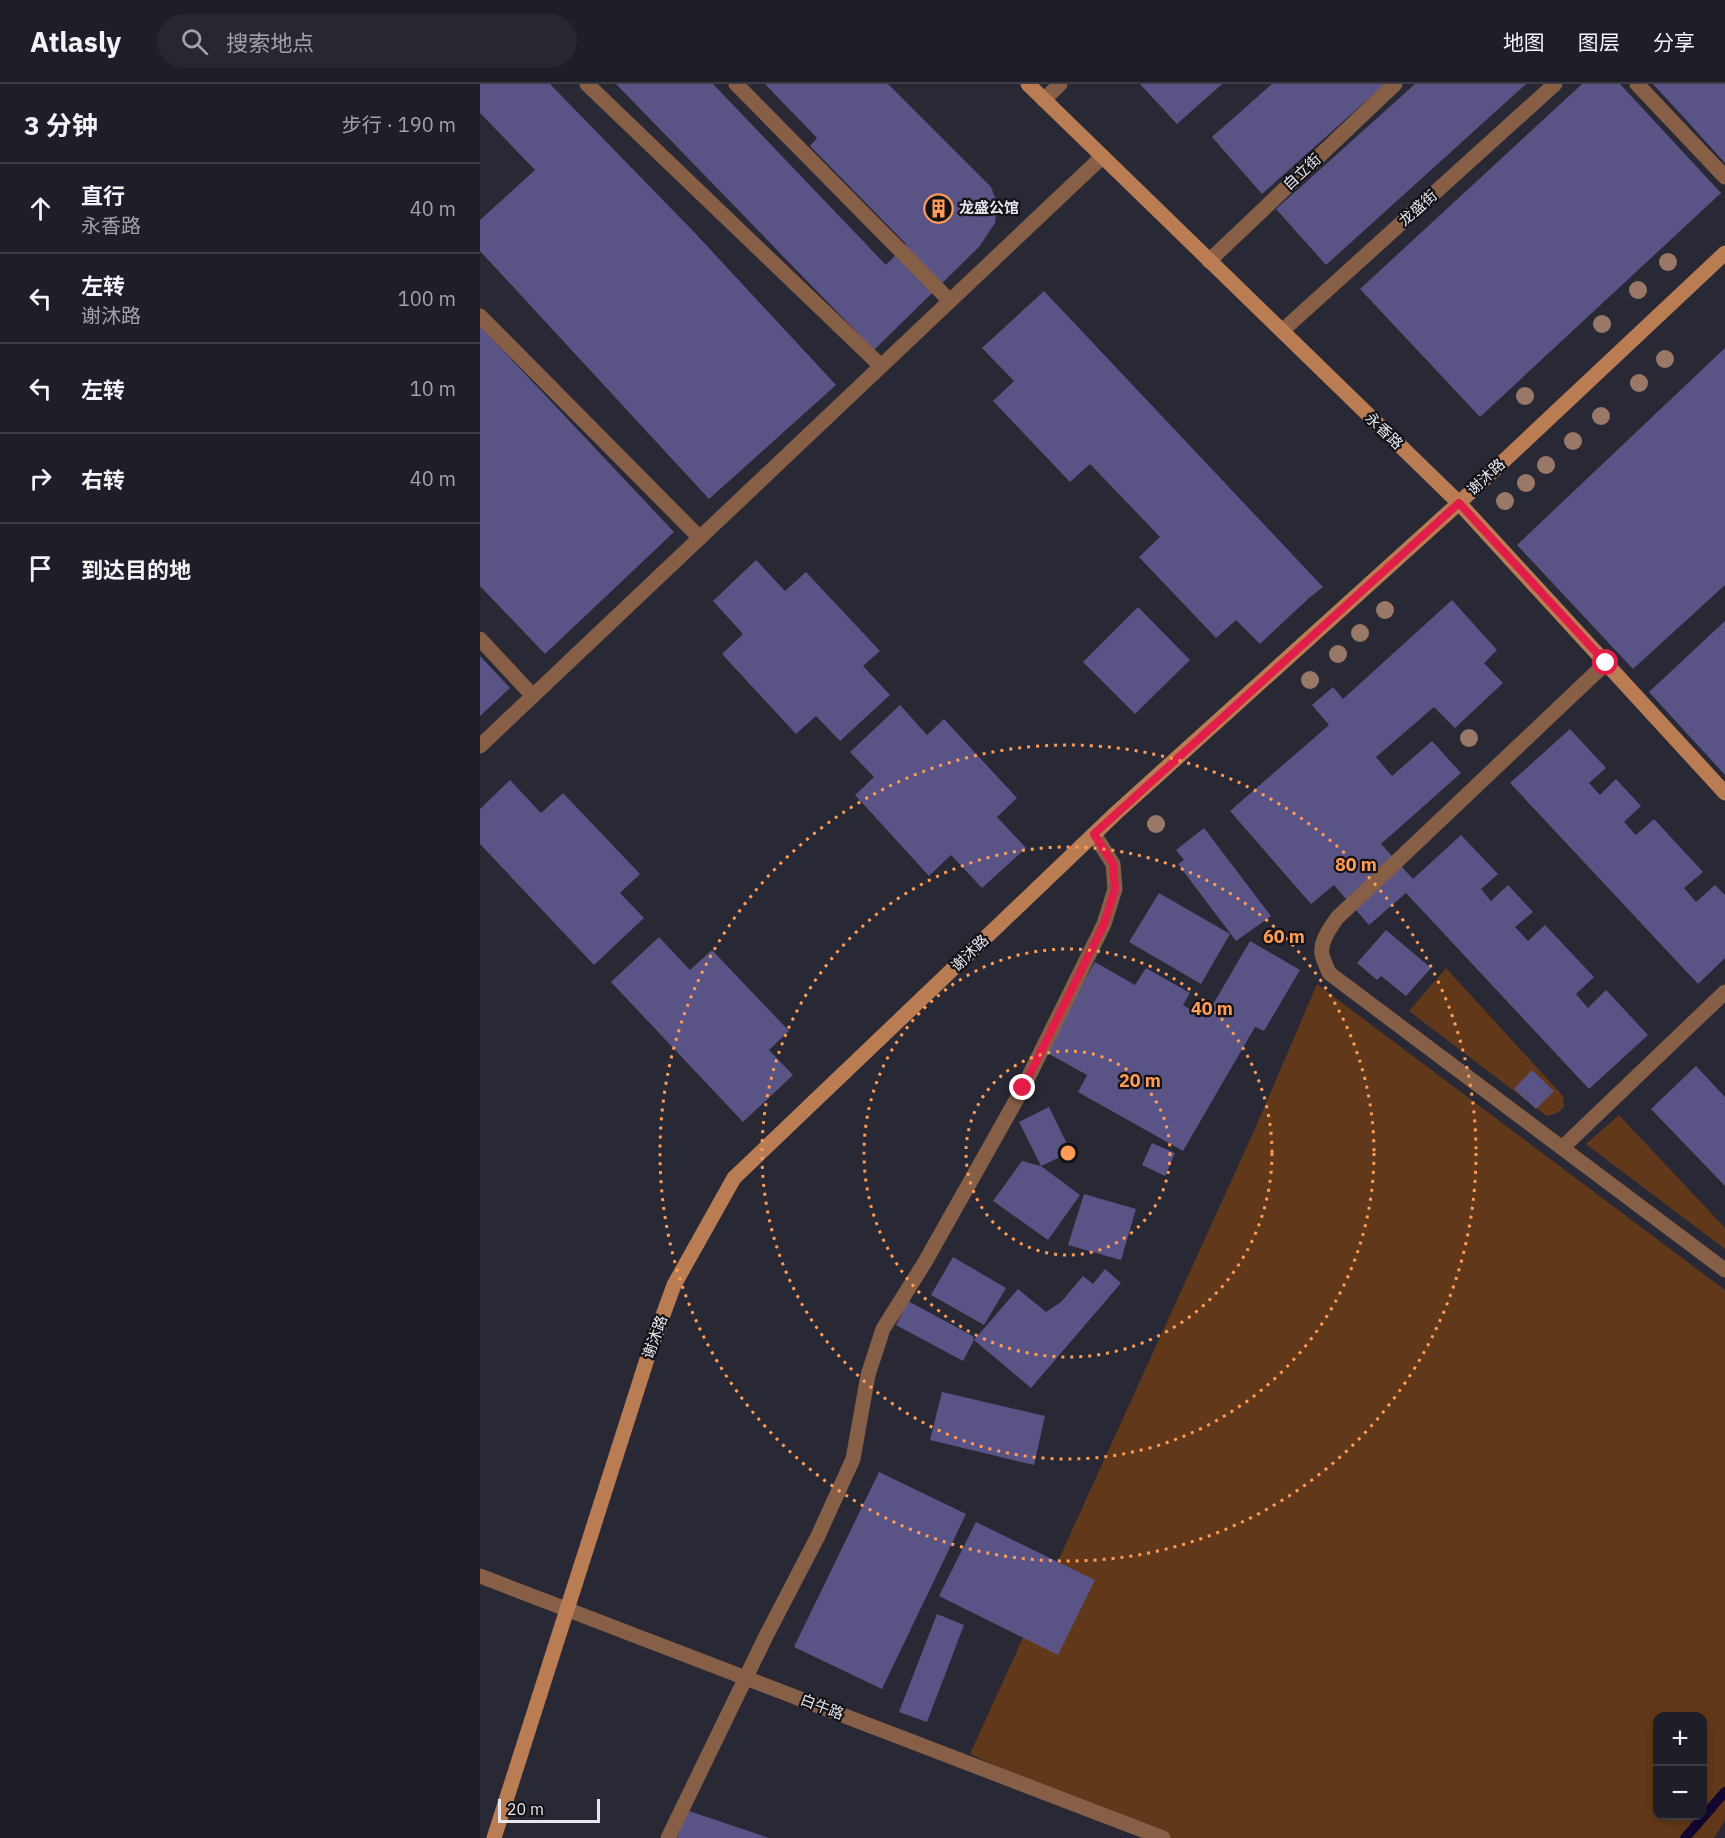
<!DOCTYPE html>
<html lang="zh">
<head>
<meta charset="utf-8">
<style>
  body { margin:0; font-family:"IBM Plex Sans","Noto Sans SC",sans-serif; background:#272730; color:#f1f3f6 }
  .controls { position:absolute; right:18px; bottom:18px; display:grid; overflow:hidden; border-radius:12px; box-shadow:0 3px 9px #0003 }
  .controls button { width:54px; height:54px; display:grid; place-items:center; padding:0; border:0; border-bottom:2px solid #3c3c45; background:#1f1e28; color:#f1f3f6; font:30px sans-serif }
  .scale { position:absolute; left:18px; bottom:15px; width:102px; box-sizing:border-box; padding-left:6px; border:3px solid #e7e6ef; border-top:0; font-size:16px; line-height:21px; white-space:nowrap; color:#e7e6ef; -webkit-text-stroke:4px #121217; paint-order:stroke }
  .stop { position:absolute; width:18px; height:18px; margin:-14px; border:4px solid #e11d48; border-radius:50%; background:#fff }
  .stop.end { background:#e11d48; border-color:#fff; box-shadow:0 2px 6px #0008 }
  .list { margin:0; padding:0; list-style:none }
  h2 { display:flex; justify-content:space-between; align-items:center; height:78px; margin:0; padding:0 24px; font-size:26px }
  h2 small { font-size:20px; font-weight:400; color:#a1a2a8 }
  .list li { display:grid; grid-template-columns:39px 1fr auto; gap:18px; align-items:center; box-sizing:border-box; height:90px; padding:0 24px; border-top:2px solid #3c3c45 }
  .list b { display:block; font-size:22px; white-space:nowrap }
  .list p { margin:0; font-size:20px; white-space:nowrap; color:#a1a2a8 }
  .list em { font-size:20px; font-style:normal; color:#a1a2a8 }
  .icon { flex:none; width:33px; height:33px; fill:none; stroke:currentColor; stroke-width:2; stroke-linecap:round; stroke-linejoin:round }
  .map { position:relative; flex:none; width:1245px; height:1754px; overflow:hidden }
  header { display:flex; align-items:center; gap:36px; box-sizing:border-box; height:84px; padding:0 30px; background:#1f1e28; border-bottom:2px solid #3c3c45 }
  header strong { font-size:28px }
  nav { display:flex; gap:33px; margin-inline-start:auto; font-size:21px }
  .search { width:420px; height:54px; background:#272730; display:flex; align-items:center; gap:15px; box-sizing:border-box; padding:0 21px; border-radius:33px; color:#a1a2a8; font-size:22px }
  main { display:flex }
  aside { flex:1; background:#1f1e28 }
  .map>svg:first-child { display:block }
  .green { fill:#62381a; fill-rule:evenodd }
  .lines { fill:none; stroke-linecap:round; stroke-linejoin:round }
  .stream { stroke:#130631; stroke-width:10 }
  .building { fill:#5a5385 }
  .lane { stroke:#865f46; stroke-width:15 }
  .street { stroke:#865f46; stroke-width:15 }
  .secondary { stroke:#b97c53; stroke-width:15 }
  .tree { fill:#9a7868 }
  .route { stroke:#e11d48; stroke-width:8 }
  .ring { fill:none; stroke:#fe9c57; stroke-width:3; stroke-dasharray:3 6 }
  .labels { text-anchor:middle; stroke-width:4.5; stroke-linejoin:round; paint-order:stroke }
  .street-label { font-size:15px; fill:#e7e6ef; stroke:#121217 }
  .poi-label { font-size:15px; font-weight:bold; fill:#e7e6ef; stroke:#121217; text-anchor:start }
  .centre { fill:#fe9c57; stroke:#121217; stroke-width:3 }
  .ring-label { font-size:18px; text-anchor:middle; font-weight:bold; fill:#fe9c57; stroke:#121217; stroke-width:4.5; stroke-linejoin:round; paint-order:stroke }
</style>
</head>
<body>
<header>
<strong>Atlasly</strong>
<div class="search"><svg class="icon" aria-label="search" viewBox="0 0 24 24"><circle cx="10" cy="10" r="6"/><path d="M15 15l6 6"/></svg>搜索地点</div>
<nav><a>地图</a><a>图层</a><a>分享</a></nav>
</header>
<main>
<aside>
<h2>3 分钟<small>步行 · 190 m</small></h2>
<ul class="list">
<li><svg class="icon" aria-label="ahead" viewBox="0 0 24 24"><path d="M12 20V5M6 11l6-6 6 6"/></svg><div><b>直行</b><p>永香路</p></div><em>40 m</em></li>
<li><svg class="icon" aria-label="left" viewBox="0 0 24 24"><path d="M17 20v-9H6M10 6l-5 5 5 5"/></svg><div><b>左转</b><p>谢沐路</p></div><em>100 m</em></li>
<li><svg class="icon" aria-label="left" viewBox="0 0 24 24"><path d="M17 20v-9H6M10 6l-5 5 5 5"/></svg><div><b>左转</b></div><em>10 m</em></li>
<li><svg class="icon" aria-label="right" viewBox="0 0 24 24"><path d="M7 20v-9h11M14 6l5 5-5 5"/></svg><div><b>右转</b></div><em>40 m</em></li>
<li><svg class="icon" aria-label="arrive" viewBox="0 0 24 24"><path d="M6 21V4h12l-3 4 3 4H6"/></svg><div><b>到达目的地</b></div></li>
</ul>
</aside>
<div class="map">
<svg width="1245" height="1754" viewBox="0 0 1245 1754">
  <rect width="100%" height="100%" fill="#292835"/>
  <g class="green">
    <polygon points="966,884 1083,1012 1084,1023 1077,1029 1067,1032 929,927"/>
    <path d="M 837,900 L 1245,1206 L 1245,1736 L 1234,1754 L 675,1754 L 490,1670 L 774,1047 ZM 1178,1632 L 1222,1632 L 1222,1732 L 1178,1732 Z"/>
    <polygon points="1139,1031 1245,1144 1245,1165 1106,1060"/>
  </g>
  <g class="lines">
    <polyline class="stream" points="1205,1754 1245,1708"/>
  </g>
  <g class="building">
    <polygon points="0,0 70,0 215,149 356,301 229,415 0,167 0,136 55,86 0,29"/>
    <polygon points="136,0 233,0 406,181 426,160 330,62 337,54 285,0 408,0 511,103 517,119 515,139 499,163 394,266"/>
    <polygon points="660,0 742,0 697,40"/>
    <polygon points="792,0 905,0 782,110 732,53"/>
    <polygon points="935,0 1046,0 846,181 796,125"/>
    <polygon points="1102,0 1140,0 1241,109 1000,333 880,205"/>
    <polygon points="1173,0 1245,0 1245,79 1198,27"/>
    <polygon points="564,207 843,503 829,514 780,560 756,536 736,554 659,473 680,453 610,380 590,398 513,317 534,297 502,264"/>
    <polygon points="0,242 194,448 65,570 0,502"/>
    <polygon points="1245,264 1245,501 1153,585 1037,461"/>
    <polygon points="276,476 305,507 326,488 400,567 383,582 410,611 360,657 336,632 316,650 242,570 263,550 233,517"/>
    <polygon points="972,516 1017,566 1004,579 1023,599 975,644 954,623 896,673 912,692 952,657 981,689 901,760 933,795 981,751 1018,790 1001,805 1011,817 1028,801 1053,828 1035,843 1048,857 1065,841 1114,893 1096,910 1108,924 1126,906 1168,951 1109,1005 926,809 889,841 854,801 831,820 750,727 849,641 832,621 853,603 863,615"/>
    <polygon points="658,523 710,576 655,630 603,578"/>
    <polygon points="1245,537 1245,691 1169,608"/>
    <polygon points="0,572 30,604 0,632"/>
    <polygon points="420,621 447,651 464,635 537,714 517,733 546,764 502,804 471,771 449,792 375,711 394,693 370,668"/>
    <polygon points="1090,645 1126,684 1109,699 1120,711 1136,695 1161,722 1144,738 1156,751 1174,735 1223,788 1204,804 1216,818 1235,801 1245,811 1245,874 1218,900 1030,699"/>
    <polygon points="30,696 61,729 83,709 160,790 140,809 164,834 114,881 0,760 0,725"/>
    <polygon points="724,744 791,832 756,857 698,780 704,776 696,766"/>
    <polygon points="679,809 750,850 721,900 649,858"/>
    <polygon points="906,846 951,884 926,912 901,892 897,896 877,879"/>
    <polygon points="179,853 210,886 232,866 309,947 289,966 313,991 263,1038 131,898"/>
    <polygon points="770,857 820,886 784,947 775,943 703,1067 598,1008 607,991 564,967 615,878 655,901 666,884 710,909 703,921 725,934"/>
    <polygon points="1216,982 1245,1013 1245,1102 1171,1025"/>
    <polygon points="1052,986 1074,1007 1056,1025 1034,1005"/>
    <polygon points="569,1023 591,1068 561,1082 600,1111 568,1156 513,1117 542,1077 561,1082 539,1038"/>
    <polygon points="672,1059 695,1069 685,1092 662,1081"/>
    <polygon points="604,1110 656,1125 641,1176 588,1161"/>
    <polygon points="473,1173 526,1204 504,1241 451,1211"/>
    <polygon points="625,1185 641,1199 551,1304 494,1256 483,1277 416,1241 428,1217 493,1252 494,1256 538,1205 566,1228 581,1218 603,1192 613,1200"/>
    <polygon points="462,1308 565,1332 554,1381 450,1356"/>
    <polygon points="399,1388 486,1430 402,1605 314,1563"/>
    <polygon points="496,1438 615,1496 578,1571 459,1512"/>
    <polygon points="457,1530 484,1541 447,1638 419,1628"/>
    <polygon points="206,1726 289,1754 197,1754"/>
  </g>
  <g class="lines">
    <g class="lane">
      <polyline points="256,0 470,217"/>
      <polyline points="1157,0 1245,93"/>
      <polyline points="729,177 915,0"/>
      <polyline points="0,555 53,612"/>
      <path d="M 1126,579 L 857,834 C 850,844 840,858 842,870 C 843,876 847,883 849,889 L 1245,1186"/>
      <polyline points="1082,1064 1245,908"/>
      <polyline points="188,1754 286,1552 338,1452 373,1375 388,1291 403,1245 445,1178 543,1004 624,840 635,805 633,780 614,750"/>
    </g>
    <g class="street">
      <polyline points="107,0 401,282"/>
      <polyline points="564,16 580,0"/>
      <polyline points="0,232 220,454"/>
      <polyline points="802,247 1075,0"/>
      <polyline points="0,662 622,73"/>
      <polyline points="0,1492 683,1754"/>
    </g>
    <g class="secondary">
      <polyline points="548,0 979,419 1245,709"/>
      <polyline points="14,1754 168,1272 194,1201 254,1094 636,729 979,419 1245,169"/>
    </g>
  </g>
  <g class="tree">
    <circle cx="1188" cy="178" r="9"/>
    <circle cx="1158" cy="206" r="9"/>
    <circle cx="1122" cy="240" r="9"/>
    <circle cx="1185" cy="275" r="9"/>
    <circle cx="1159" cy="299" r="9"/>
    <circle cx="1045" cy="312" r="9"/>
    <circle cx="1121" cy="332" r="9"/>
    <circle cx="1093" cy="357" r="9"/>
    <circle cx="1066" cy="381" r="9"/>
    <circle cx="1046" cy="399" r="9"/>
    <circle cx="1025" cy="417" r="9"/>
    <circle cx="905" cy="526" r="9"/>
    <circle cx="880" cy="549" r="9"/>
    <circle cx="858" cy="570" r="9"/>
    <circle cx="830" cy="596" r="9"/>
    <circle cx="989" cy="654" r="9"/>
    <circle cx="676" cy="740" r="9"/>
  </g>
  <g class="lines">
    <polyline class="route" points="543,1004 624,840 635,805 633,780 614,750 979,419 1126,579"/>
  </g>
  <g class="ring">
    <circle cx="588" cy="1069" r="102"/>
    <circle cx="588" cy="1069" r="204"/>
    <circle cx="588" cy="1069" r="306"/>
    <circle cx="588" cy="1069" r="408"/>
  </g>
  <defs>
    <symbol id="building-ring" viewBox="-11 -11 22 22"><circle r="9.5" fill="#121217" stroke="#fe9c57" stroke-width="1.5"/><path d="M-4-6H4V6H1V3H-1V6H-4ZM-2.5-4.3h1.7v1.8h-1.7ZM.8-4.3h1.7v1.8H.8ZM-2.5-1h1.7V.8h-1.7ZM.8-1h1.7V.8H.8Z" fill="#fe9c57"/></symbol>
  </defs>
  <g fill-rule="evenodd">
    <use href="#building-ring" x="442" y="108" width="33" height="33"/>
  </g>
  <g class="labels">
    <g class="street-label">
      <text transform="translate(822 88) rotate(-43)" y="5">自立街</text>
      <text transform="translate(938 124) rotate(-42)" y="5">龙盛街</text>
      <text transform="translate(904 347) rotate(44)" y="5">永香路</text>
      <text transform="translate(1006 393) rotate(-43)" y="5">谢沐路</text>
      <text transform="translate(490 869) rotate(-44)" y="5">谢沐路</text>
      <text transform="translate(175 1253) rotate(-70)" y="5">谢沐路</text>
      <text transform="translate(342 1623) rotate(21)" y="5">白牛路</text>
    </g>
    <g class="poi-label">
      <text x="479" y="129">龙盛公馆</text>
    </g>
  </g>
  <circle cx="588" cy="1069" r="9" class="centre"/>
  <g class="ring-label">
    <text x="876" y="787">80 m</text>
    <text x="804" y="859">60 m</text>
    <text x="732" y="931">40 m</text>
    <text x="660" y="1003">20 m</text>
  </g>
</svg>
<div class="controls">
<button>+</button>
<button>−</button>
</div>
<div class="scale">20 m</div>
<div class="stop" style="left:1126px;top:579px"></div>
<div class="stop end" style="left:543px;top:1004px"></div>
</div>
</main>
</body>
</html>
